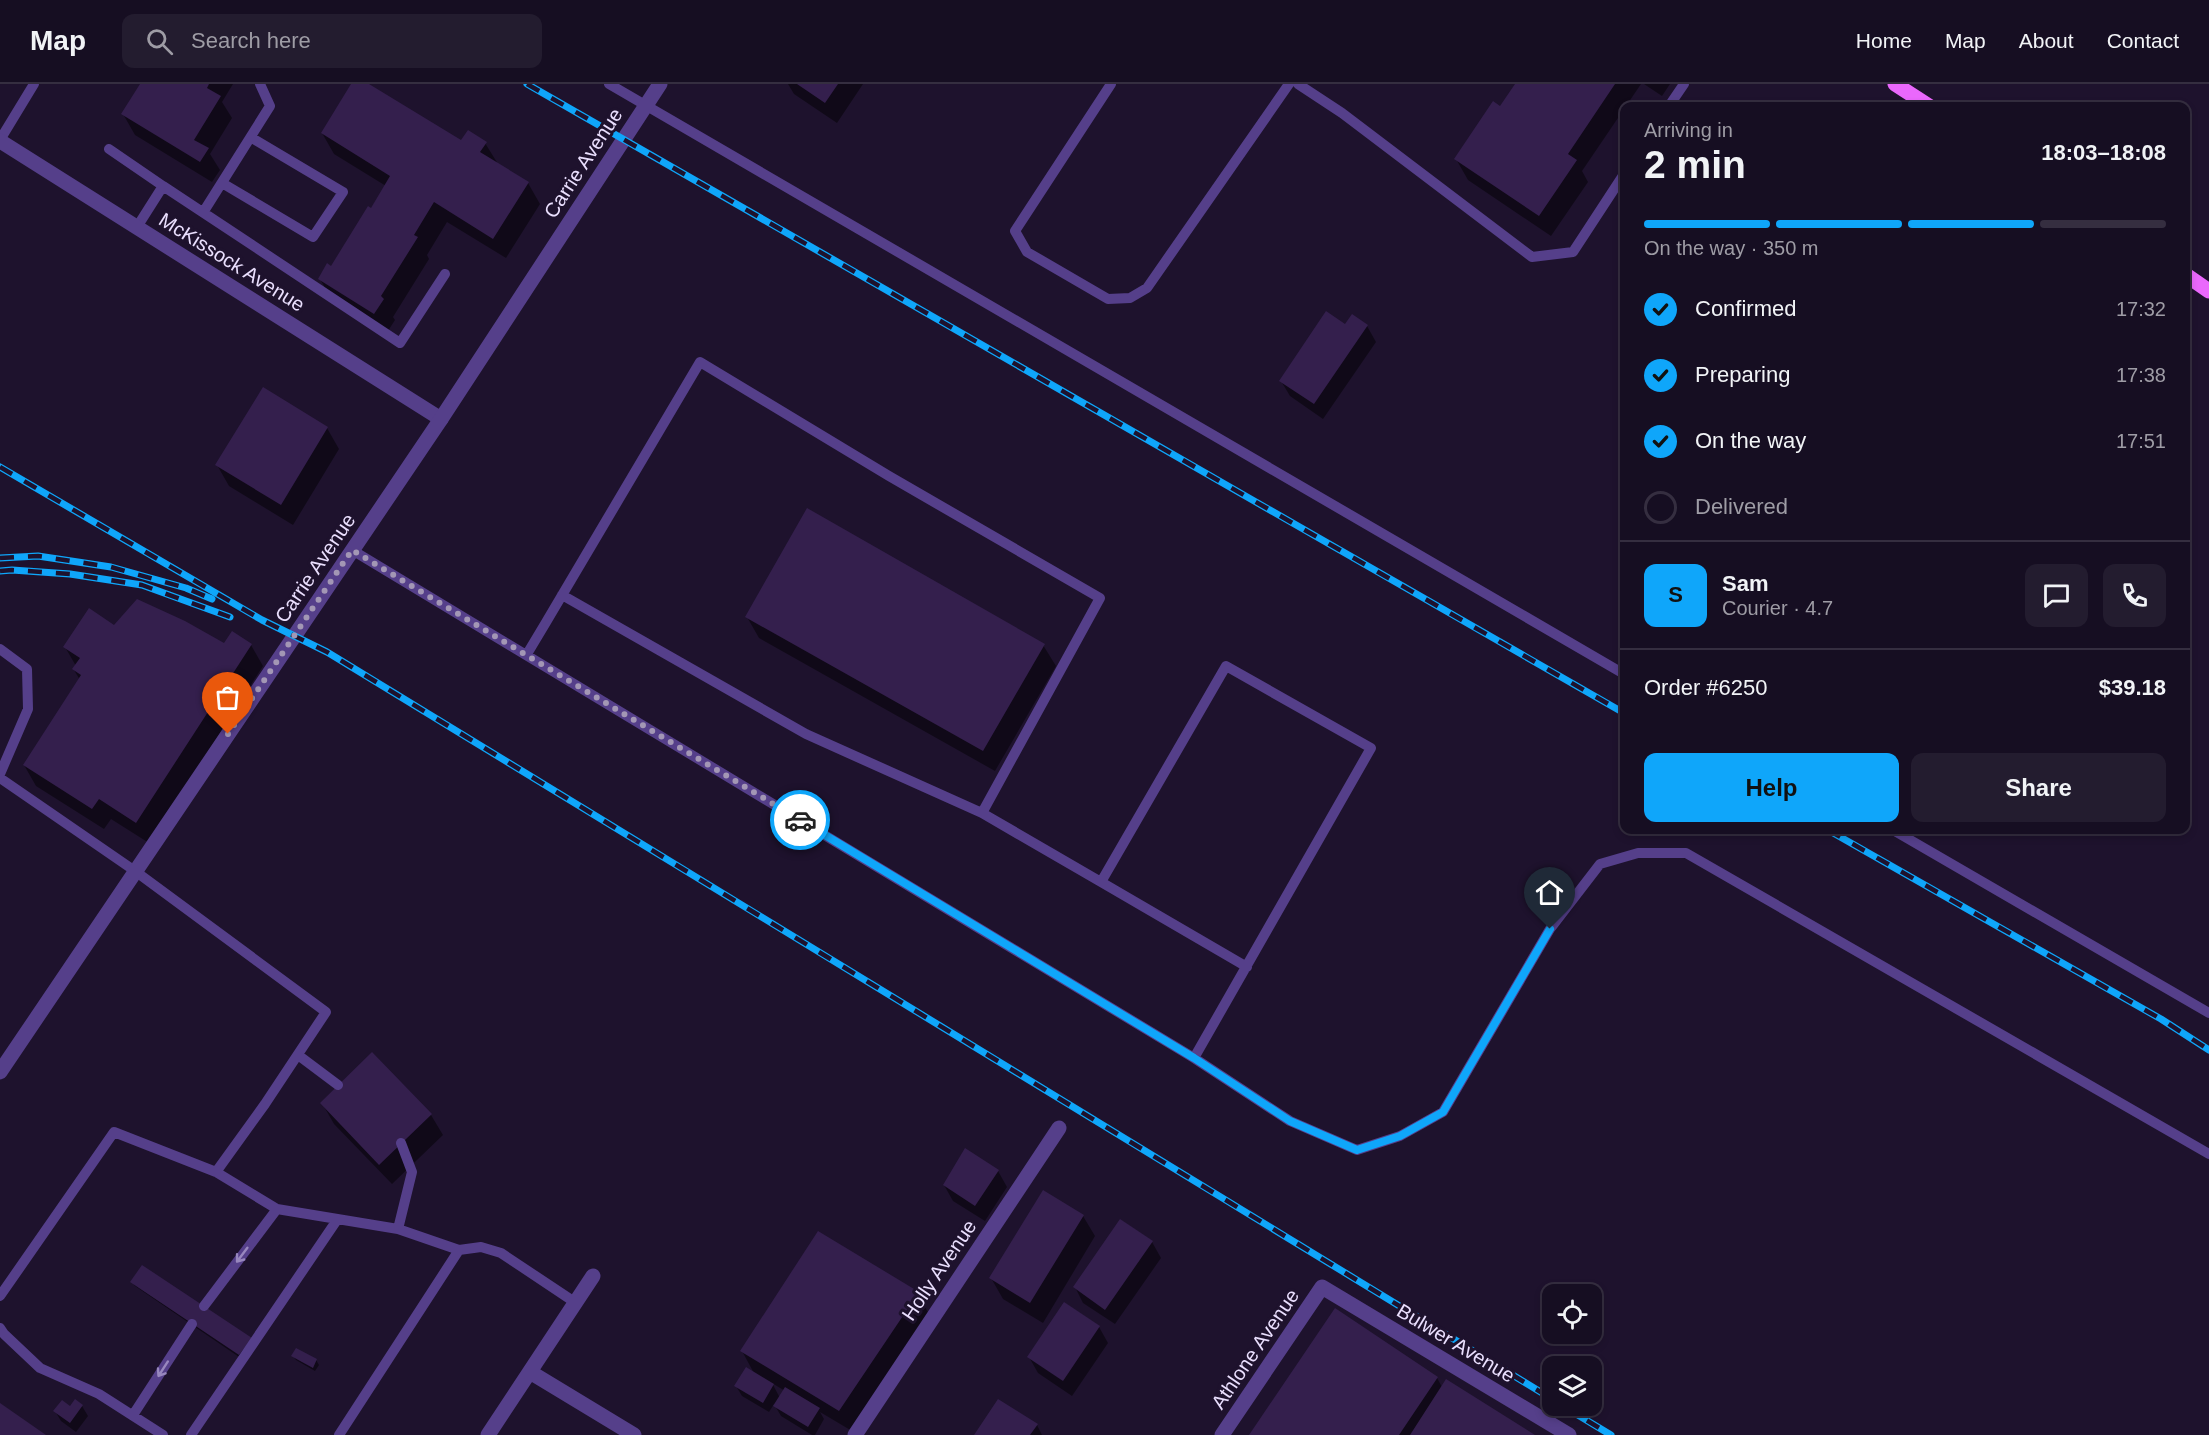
<!DOCTYPE html>
<meta charset="utf-8">
<style>
body{margin:0;font-family:Helvetica,sans-serif;background:#231c2f;color:#f1f3f6;height:100vh;display:flex;flex-direction:column;font-size:22px;white-space:nowrap}
*{box-sizing:border-box;margin:0}
p{font-size:20px;color:#9e9ca5}
.icon{flex:none;width:33px;height:33px;fill:none;stroke:currentColor;stroke-width:2;stroke-linecap:round;stroke-linejoin:round}
.map{position:relative;flex:1;overflow:hidden}
.panel{position:absolute;left:1620px;top:18px;width:570px;height:732px;display:flex;flex-direction:column;background:#160e22;border-radius:12px;box-shadow:0 3px 9px #0003,0 0 0 2px #352e40}
.panel>*{flex:none}
.tools{position:absolute;left:1542px;top:1200px;display:grid;gap:12px}
.tools a{display:grid;place-items:center;width:60px;height:60px;border-radius:12px;background:#160e22;box-shadow:0 3px 9px #0003,0 0 0 2px #352e40;font-size:30px}
.pin{position:absolute;display:grid;place-items:center;width:51px;height:51px;color:#fff;margin:-62px -26px;border-radius:50% 50% 50% 0;rotate:-45deg;box-shadow:0 0 6px #0007}
.pin .icon{rotate:45deg}
.courier{position:absolute;display:grid;place-items:center;width:60px;height:60px;margin:-30px;border:4px solid #0fa6fa;border-radius:50%;background:#fff;color:#222;box-shadow:0 2px 8px #0007}
.headline em{font-style:normal;font-weight:700}
.headline div{display:flex;flex-direction:column-reverse}
.headline{display:flex;align-items:center;justify-content:space-between;height:102px;padding:0 24px}
h1{font-size:39px;font-weight:700;line-height:45px}
.bar{display:grid;grid-template-columns:repeat(4,1fr);gap:9px 6px;align-content:center;height:72px;padding:0 24px}
.bar i{height:8px;border-radius:4px;background:#352e40}
.bar .selected{background:#0fa6fa}
.bar p{grid-column:span 4}
.line{display:flex;align-items:center;gap:15px;padding:0 24px;border-top:2px solid #352e40}
.line div{flex:1}
.round{display:grid;place-items:center;flex:none;width:63px;height:63px;border-radius:12px;background:#231c2f}
ol{padding:0 24px;list-style:none}
li{display:flex;align-items:center;gap:18px;height:66px}
li p{margin-inline-start:auto}
li .icon{padding:6px;border-radius:50%;background:#0fa6fa;color:#111;stroke-width:4}
li:last-child{color:#9e9ca5}
li i{width:33px;height:33px;border:3px solid #352e40;border-radius:50%}
.button{display:flex;gap:12px;margin-top:auto;padding:12px 24px}
.button a{flex:1;height:69px;border-radius:12px;background:#0fa6fa;color:#111;font-size:24px;font-weight:700;line-height:69px;text-align:center}
.button a+a{background:#231c2f;color:#f1f3f6}
header{display:flex;align-items:center;gap:36px;box-sizing:border-box;height:84px;padding:0 30px;background:#160e22;border-bottom:2px solid #352e40}
header strong{font-size:28px}
nav{display:flex;gap:33px;margin-inline-start:auto;font-size:21px}
.search{width:420px;height:54px;background:#231c2f;display:flex;align-items:center;gap:15px;box-sizing:border-box;padding:0 21px;border-radius:12px;color:#9e9ca5;font-size:22px}
.map>svg:first-child{display:block}
.shadow{fill:#0007;fill-rule:evenodd}
.building{fill:#341f4d}
.lines{fill:none;stroke-linecap:round;stroke-linejoin:round}
.service{stroke:#553f8a;stroke-width:10}
.minor{stroke:#553f8a;stroke-width:15}
.tertiary{stroke:#553f8a;stroke-width:15}
.primary{stroke:#ea68fc;stroke-width:15}
.rail-casing{stroke:#0fa6fa;stroke-width:7}
.rail{stroke:#1e122d;stroke-width:4.5;stroke-dasharray:14;stroke-linecap:butt}
.oneway{stroke:#9887be}
.done{stroke:#a397b5;stroke-width:6;stroke-dasharray:0 10.8}
.route{stroke:#0fa6fa;stroke-width:8}
.labels{text-anchor:middle;stroke-width:6;stroke-linejoin:round;paint-order:stroke}
.street-label{font-size:20px;fill:#eadffe;stroke:#1e122d}
</style>
<header>
<strong>Map</strong>
<div class="search"><svg class="icon" aria-label="search" viewBox="0 0 24 24"><circle cx="10" cy="10" r="6"/><path d="M15 15l6 6"/></svg>Search here</div>
<nav><a>Home</a><a>Map</a><a>About</a><a>Contact</a></nav>
</header>
<div class="map">
<svg width="2209" height="1351" viewBox="0 0 2209 1351">
<rect width="100%" height="100%" fill="#1e122d"/>
<path class="shadow" d="M141,0h92l-11,18 10,16 -22,36 10,16 -8,12 -77,-47 -12,-21z
M353,0h13l95,58 24,1 13,21 30,19 12,21 -34,54 -59,-36 -20,33 2,4 -36,58 2,3 -9,14 -54,-34 -12,-21 12,-11 54,-82 -52,-32 -12,-21z
M788,0h75l-26,39 -43,-29z
M1517,0h124l-59,87 6,11 -37,54 -83,-56 -12,-21 44,-51z
M1644,0h26l-8,12z
M1345,242h22l9,16 -53,77 -33,-23 -9,-15z
M327,344l12,21 -46,76 -64,-39 -12,-21z
M747,533l296,28 13,21 -61,105 -236,-133z
M114,543l110,18 8,-12 19,12 12,21 -114,177 -38,-24 -7,10 -68,-43 -12,-21 56,-85 -6,-10 2,-4 -11,-19z
M322,1019l109,12 12,20 -51,49 -58,-60z
M998,1087l9,16 -22,34 -32,-20 -9,-16z
M1083,1132l12,20 -52,87 -40,-24 -12,-21z
M1152,1158l9,16 -46,66 -32,-21 -8,-16z
M132,1198l119,57 -9,20 -107,-73z
M917,1209l12,21 -77,117 -32,-19 4,7 -9,16h-3l-31,-19 -7,-12 -5,8 -27,-16 -6,-10 19,-11 -13,-24zM772,1299l13,8 -5,7z
M1065,1220l34,23 9,16 -36,53 -34,-23 -9,-16z
M293,1272l23,4 3,5 -4,6 -19,-11z
M1437,1294l5,9 90,48h-281z
M75,1317l7,5 6,10 -12,16 -15,-11 -6,-10 15,-3z
M1037,1341l5,10h-66z"/>
<path class="building" d="M140,0h69l-2,4 14,8 -27,44 15,8 -9,14 -79,-48z
M351,0h18l92,56 7,-10 19,12 -7,10 49,30 -36,57 -59,-37 -20,33 4,2 -37,59 3,3 -10,15 -56,-35 9,-16 4,3 37,-60 3,2 19,-32 -69,-43z
M797,0h41l-13,19z
M1515,0h100l-47,70 9,6 -38,56 -85,-57 39,-58 7,5z
M1326,227l19,13 7,-10 16,11 -54,79 -35,-23z
M263,303l65,40 -47,78 -66,-40z
M807,424l238,136 -62,107 -238,-134z
M137,515l48,22 39,22 8,-12 20,13 -116,179 -37,-24 -7,10 -69,-44 58,-90 -9,-6 8,-11 -17,-11 26,-39 25,17z
M372,968l60,62 -53,51 -59,-62z
M965,1064l34,22 -24,36 -32,-21z
M1043,1106l41,25 -54,88 -41,-25z
M1120,1135l33,22 -48,69 -32,-23z
M818,1147l101,61 -80,119 -99,-60z
M142,1181l110,73 -13,17 -109,-73z
M1064,1218l36,24 -37,55 -36,-24z
M1335,1224l103,69 -39,58h-150z
M296,1264l21,11 -4,9 -22,-12z
M746,1283l28,17 -11,19 -29,-17z
M1446,1295l89,56h-125z
M785,1303l35,21 -12,19 -35,-21z
M75,1315l8,6 -13,18 -17,-12 9,-11 8,6z
M998,1315l40,25 -8,11h-56z
M0,1319l46,32h-46z"/>
<g class="lines">
<path class="service" d="M609,0l1015,590
M1111,0l-96,147 12,21 81,47 22,-1 17,-10 142,-204
M1298,0l44,29 190,144 41,-5 51,-78
M1669,22l15,-22
M0,56l34,-56
M109,65l54,37
M222,99l91,54 30,-45 -91,-54
M204,127l66,-105 -10,-22
M137,143l26,-41 237,157 45,-69
M352,466l842,508 96,63 67,29 43,-14 43,-24 107,-183 50,-65 38,-11h48l523,301
M0,565l27,20 1,40 -28,65
M527,570l18,-30 155,-262 189,114 211,122 -118,215 -176,-79 -244,-139
M0,694l135,93 191,141 -61,92 -49,68 -102,-40 -114,164
M982,729l119,69 125,-216 145,82 -177,310
M1893,746l316,183
M1101,798l146,85
M298,971l40,30
M216,1088l61,37 121,20 61,21
M398,1145l14,-57 -11,-29
M204,1222l73,-97
M0,1244l4,6 36,34 59,26 64,41
M133,1331l59,-91
M191,1351l146,-215
M339,1351l120,-185 22,-3 20,6 75,50"/>
<path class="minor" d="M0,57l441,278
M530,1288l104,63
M488,1351l105,-159
M855,1351l204,-307
M1222,1351l100,-148 247,148"/>
<path class="tertiary" d="M0,988l441,-653 219,-335"/>
<path class="primary" d="M1895,0l34,22
M2186,191l23,16"/>
<g class="rail-casing">
<path id="rail" d="M527,0l1097,629
M0,383l262,153 65,32 1225,747
M0,474l38,-2 73,11 75,21 26,11
M0,487l12,-1 58,4 72,11 88,32
M1828,746l333,189 48,31
M1563,1322l48,29"/>
</g>
<use href="#rail" class="rail"/>
</g>
<defs><path id="oneway-shaft" d="M-6 0H5M1.5-3L5.5 0L1.5 3" fill="none" stroke-width="1.6" stroke-linecap="round" stroke-linejoin="round" transform="scale(1.5)"/></defs>
<g class="oneway">
<use href="#oneway-shaft" transform="translate(242 1171) rotate(127)"/>
<use href="#oneway-shaft" transform="translate(163 1285) rotate(123)"/>
</g>
<g class="lines">
<path class="done" d="M228,650l124,-184 448,270"/>
<path class="route" d="M800,736l394,238 96,63 67,29 43,-14 43,-24 107,-183"/>
</g>
<g class="labels">
<g class="street-label">
<text transform="translate(583 79) rotate(-57)" y="7">Carrie Avenue</text>
<text transform="translate(232 178) rotate(32)" y="7">McKissock Avenue</text>
<text transform="translate(315 484) rotate(-56)" y="7">Carrie Avenue</text>
<text transform="translate(939 1186) rotate(-56)" y="7">Holly Avenue</text>
<text transform="translate(1456 1259) rotate(31)" y="7">Bulwer Avenue</text>
<text transform="translate(1255 1265) rotate(-56)" y="7">Athlone Avenue</text>
</g>
</g>
</svg>
<div class="tools">
<a><svg class="icon" aria-label="locate" viewBox="0 0 24 24"><circle cx="12" cy="12" r="6"/><path d="M12 2v4M12 18v4M2 12h4M18 12h4"/></svg></a>
<a><svg class="icon" aria-label="layers" viewBox="0 0 24 24"><path d="M12 4l9 5-9 5-9-5zM3 14l9 5 9-5"/></svg></a>
</div>
<div class="pin" style="left:228px;top:650px;background:#ea580c"><svg class="icon" aria-label="bag" viewBox="0 0 24 24"><path d="M5 8h14l-1 12H6zM9 8a3 3 0 0 1 6 0"/></svg></div>
<div class="pin" style="left:1550px;top:845px;background:#1f2937"><svg class="icon" aria-label="home" viewBox="0 0 24 24"><path d="M3 11l9-7 9 7M6 9v11h12V9"/></svg></div>
<div class="courier" style="left:800px;top:736px"><svg class="icon" aria-label="car" viewBox="0 0 24 24"><path d="M5 17H2v-5l4-1 3-4h7l3 4 3 1v5h-3M9 17h6M6 11h13"/><circle cx="7" cy="17" r="2"/><circle cx="17" cy="17" r="2"/></svg></div>
<section class="panel">
<div class="headline"><div><h1>2 min</h1><p>Arriving in</p></div><em>18:03–18:08</em></div>
<div class="bar"><i class="selected"></i><i class="selected"></i><i class="selected"></i><i></i><p>On the way · 350 m</p></div>
<ol>
<li><svg class="icon" aria-label="check" viewBox="0 0 24 24"><path d="M5 12l5 5 9-10"/></svg>Confirmed<p>17:32</p></li>
<li><svg class="icon" aria-label="check" viewBox="0 0 24 24"><path d="M5 12l5 5 9-10"/></svg>Preparing<p>17:38</p></li>
<li><svg class="icon" aria-label="check" viewBox="0 0 24 24"><path d="M5 12l5 5 9-10"/></svg>On the way<p>17:51</p></li>
<li><i></i>Delivered</li>
</ol>
<div class="line" style="height:108px"><b class="round" style="background:#0fa6fa;color:#111">S</b><div><b>Sam</b><p>Courier · 4.7</p></div><a class="round"><svg class="icon" aria-label="chat" viewBox="0 0 24 24"><path d="M4 5h16v11H9l-5 4z"/></svg></a><a class="round"><svg class="icon" aria-label="phone" viewBox="0 0 24 24"><path d="M5 4h4l2 5-3 2q2 4 5 5l2-3 5 2v4C11 20 4 13 5 4z"/></svg></a></div>
<div class="line" style="height:78px"><div>Order #6250</div><b>$39.18</b></div>
<div class="button"><a>Help</a><a>Share</a></div>
</section>
</div>
